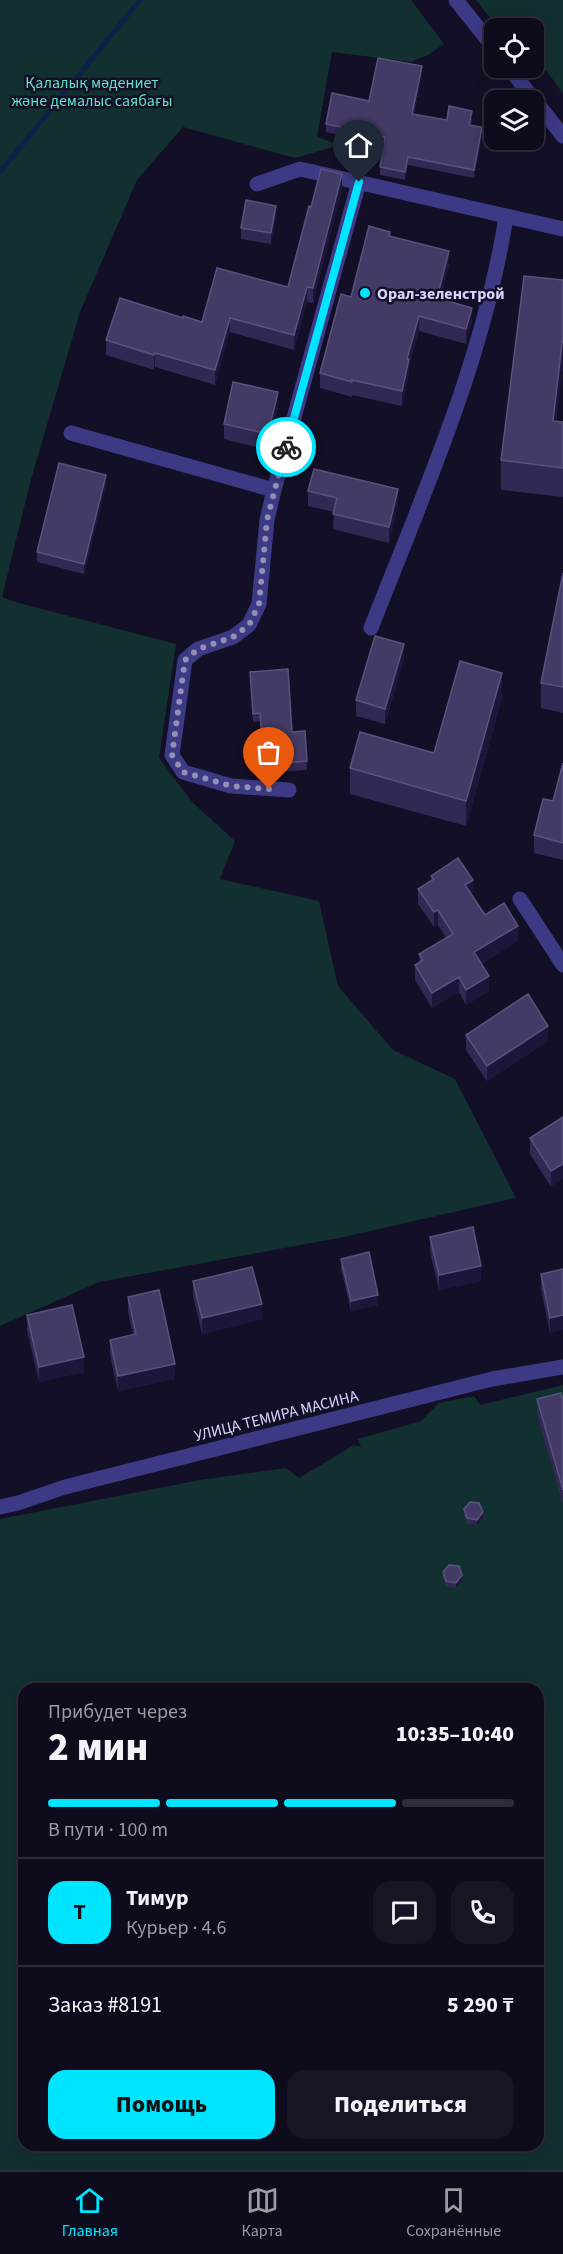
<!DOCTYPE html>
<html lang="ru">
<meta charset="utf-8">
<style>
body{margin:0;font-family:"Source Sans 3",sans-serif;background:#171425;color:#f1f3f6;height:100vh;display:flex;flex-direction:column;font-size:22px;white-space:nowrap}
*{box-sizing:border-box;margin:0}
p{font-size:20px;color:#9b9ba3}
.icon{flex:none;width:33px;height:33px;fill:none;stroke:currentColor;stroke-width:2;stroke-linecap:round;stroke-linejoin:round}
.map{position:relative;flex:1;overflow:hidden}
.sheet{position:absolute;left:18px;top:1683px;width:526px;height:468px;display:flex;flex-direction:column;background:#0e0b1c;border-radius:18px;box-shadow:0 3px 15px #0003,0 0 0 2px #2e2b3b}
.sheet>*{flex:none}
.tools{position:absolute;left:484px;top:18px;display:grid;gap:12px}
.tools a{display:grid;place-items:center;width:60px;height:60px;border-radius:12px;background:#0e0b1c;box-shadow:0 3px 15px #0003,0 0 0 2px #2e2b3b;font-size:30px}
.pin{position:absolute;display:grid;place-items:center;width:51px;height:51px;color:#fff;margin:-62px -26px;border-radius:50% 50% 50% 0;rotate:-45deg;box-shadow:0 0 6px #0007}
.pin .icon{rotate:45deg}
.courier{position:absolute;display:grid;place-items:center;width:60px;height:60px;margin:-30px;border:4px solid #00e5ff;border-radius:50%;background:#fff;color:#222;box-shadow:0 2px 8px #0007}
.head em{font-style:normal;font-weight:800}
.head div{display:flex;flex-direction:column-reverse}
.head{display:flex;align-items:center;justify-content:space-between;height:102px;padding:0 30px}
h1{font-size:39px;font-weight:800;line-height:45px}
.bar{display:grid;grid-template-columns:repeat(4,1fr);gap:9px 6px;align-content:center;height:72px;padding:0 30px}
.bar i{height:8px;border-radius:4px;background:#2e2b3b}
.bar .active{background:#00e5ff}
.bar p{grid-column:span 4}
.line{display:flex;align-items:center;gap:15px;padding:0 30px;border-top:2px solid #2e2b3b}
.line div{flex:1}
.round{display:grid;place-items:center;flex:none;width:63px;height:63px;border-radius:18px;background:#171425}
.button{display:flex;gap:12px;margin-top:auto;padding:12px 30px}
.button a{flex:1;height:69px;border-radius:18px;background:#00e5ff;color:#111;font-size:24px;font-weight:800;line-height:69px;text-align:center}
.button a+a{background:#171425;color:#f1f3f6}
.tabs{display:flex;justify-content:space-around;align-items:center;height:84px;border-top:2px solid #2e2b3b;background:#0e0b1c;font-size:16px;color:#9b9ba3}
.tabs a{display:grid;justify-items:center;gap:3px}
.tabs .active{color:#00e5ff}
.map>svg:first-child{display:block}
.green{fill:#12302f;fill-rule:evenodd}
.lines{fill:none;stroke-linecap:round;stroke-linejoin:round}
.stream{stroke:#0c2248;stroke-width:5}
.minor{stroke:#3d3a85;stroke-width:15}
.wall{fill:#312854}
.shaded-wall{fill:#1d163a}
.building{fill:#433a66;stroke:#5a527e;stroke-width:1.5}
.done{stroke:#948fb3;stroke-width:6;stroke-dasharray:0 10.8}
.route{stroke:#00e5ff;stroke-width:8}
.poi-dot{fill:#00e5ff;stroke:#130f26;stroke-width:2}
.labels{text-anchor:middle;stroke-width:5;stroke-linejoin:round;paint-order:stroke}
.park-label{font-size:16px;fill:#5fe0c0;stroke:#130f26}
.poi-label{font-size:16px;font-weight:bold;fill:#d9d4ff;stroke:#130f26;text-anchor:start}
.street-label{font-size:16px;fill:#d9d4ff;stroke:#130f26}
</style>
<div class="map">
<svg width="563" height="2170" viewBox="0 0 563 2170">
<rect width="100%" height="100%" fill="#130f26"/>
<path class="green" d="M0,0h411l33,44 -16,11 -17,7 -79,-10 -15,85 23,8 -45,13 -112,-31 -46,53 -57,132 -50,171 -28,114 13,5 161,42 -17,114 34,45 42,38 -15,38 99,22 19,85 55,64 62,29 61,119 -177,40 -240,44 -99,44z
M476,0h87v93l-29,-38v-27h-36z
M563,1385v785h-563v-651l200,-39 86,-12 13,10 55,-33 7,2 -3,-8 63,-18 18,-18 35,-7 6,9zM24,1689h514v456h-514z"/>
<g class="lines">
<path class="stream" d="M0,172l140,-172"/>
<path class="minor" d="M456,0l39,49
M509,68l54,68
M257,184l43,-15 263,60
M71,433l203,57
M371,628c53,-136 112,-266 135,-411
M289,790l-58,-4 -48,-14 -11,-17 13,-95 13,-11 35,-12 16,-12 10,-21 8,-84 7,-30 85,-308
M520,899l43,66
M0,1507l18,-4 47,-16 427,-108 71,-12"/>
</g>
<path class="wall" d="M422,75l-8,40 33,5 25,-1 -1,6 11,10 -8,43 -66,-13 -3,15 -25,-5v-8l4,-22 -58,-13v-8l43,-23z
M342,189l-29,114 -6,-1 -13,48 -64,-18 -15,53 -60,-18 -1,3 -48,-15v-15l77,-22 19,4 86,-35 23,-80z
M276,216l-5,28 -30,-5v-11z
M390,236l59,29 -9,34 32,23 -6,22 -47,-13 -10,33v10l-7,32 -50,-11v2l-32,-9v-15l31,-76z
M563,365l-7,56 7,1v75l-62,-7v-30z
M278,407l-10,43 -44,-11v-15z
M106,485l-22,89 -47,-12v-10z
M308,491l90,13 -9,39 -56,-14 1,-17 -26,-6z
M563,573v140l-22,-5v-25z
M404,659l-19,65 -29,-8v-16z
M250,672l42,60 15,29v9l-43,3 -4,-52 -7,1z
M502,698l-36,128 -116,-32v-26l84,-15z
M563,763v97l-29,-7v-18l19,-34z
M431,876l42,19 12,20 33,26 -37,23 8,27 -23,14 -7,-13 -27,16 -17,-28v-15l4,-3v-8l27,-16 -8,-13 -4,2 -16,-23v-15l13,-8z
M466,1035l82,6 -61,40 -21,-31z
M563,1117l-12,70 -21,-33v-16z
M430,1237l51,44 -42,9 -9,-38z
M341,1259l37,46 -27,6 -10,-42z
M563,1269l-13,64 -9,-44v-15z
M193,1281l69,38 -60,15 -9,-38z
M128,1297l47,82 -57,12 -8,-36v-15l23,-5 -5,-23z
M27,1315l57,57 -45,10 -12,-52z
M537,1399l26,1v105l-26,-90z
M464,1509l19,9 -6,7 -10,-1 -3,-9z
M443,1572l19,9 -6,7 -10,-2 -3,-9z"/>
<path class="shaded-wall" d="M422,66v9l-10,47v-8z
M482,127v8l-8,43v-8z
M408,157v8l-3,15v-8z
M342,174v15l-29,114v-15z
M276,206v10l-5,28v-11z
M449,251v14l-12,48v-15z
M307,287v15l-13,48v-15z
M472,308v14l-6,22v-15z
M419,316v15l-10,33v10l-7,32v-15l5,-32z
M230,318v14l-15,53v-15z
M563,335v30l-10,85v-29z
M155,353v14l-1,3v-15z
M278,392v15l-10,43v-16z
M106,475v10l-22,89v-10z
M398,489v15l-9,39v-16z
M404,644v15l-19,65v-15z
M502,673v25l-36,128v-25z
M473,880v15l-8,5v-15z
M438,910v15l-4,2v-15z
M518,926v15l-44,27v-16z
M489,976v15l-23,14v-15z
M459,977v15l-27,16v-15z
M548,1026v15l-61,40v-15z
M563,1164v15l-12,8v-16z
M481,1266v15l-42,9v-15z
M378,1295v10l-27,6v-10z
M262,1304v15l-60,15v-16z
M563,1315v15l-13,3v-15z
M84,1357v15l-45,10v-15z
M175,1364v15l-57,12v-15z
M483,1512v6l-6,7v-5z
M462,1575v6l-6,7v-5z"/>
<path class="building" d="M378,58l44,8 -10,48 35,6 2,-14 23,5 -3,14 13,2 -8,43 -66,-13 -3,15 -25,-5 5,-30 -59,-13 6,-31 37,8z
M321,169l21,5 -29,114 -6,-1 -13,48 -64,-17 -15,52 -60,-17 -1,2 -48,-15 14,-42 63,20v-2l19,6 15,-54 71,19 21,-81 2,1z
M246,200l30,6 -5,27 -30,-5z
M369,226l21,6 -1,4 60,15 -12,47 35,10 -6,21 -47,-13 -12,43h2l-7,32 -50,-11v2l-32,-9 21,-79 10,3z
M524,276l39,4v55l-10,86 10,1v46l-62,-8z
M233,382l45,10 -10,42 -44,-10z
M59,463l47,12 -22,89 -47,-12z
M314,469l84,20 -9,38 -56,-13 4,-16 -29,-7z
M563,573v114l-22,-4z
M375,636l29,8 -19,65 -29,-9z
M460,661l42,12 -36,128 -116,-33 10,-36 74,21z
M288,669l4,63 13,-1 2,30 -43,4 -4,-52 -7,1 -3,-42z
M563,763v80l-29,-8 9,-36 10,2z
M458,858l15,22 -8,5 20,30 19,-12 14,23 -44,26 15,24 -23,14 -7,-13 -27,16 -17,-28 8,-5 -4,-6 34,-20 -15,-24 -4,2 -16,-23 16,-10 -3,-3z
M528,994l20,32 -61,40 -21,-31z
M563,1117v47l-12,7 -21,-33z
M473,1227l8,39 -42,9 -9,-38z
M369,1252l9,43 -27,6 -10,-42z
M252,1267l10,37 -60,14 -9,-37z
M563,1269v46l-13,3 -9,-44z
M159,1290l16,74 -57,12 -8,-36 26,-6 -8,-37z
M72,1305l12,52 -45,10 -12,-52z
M561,1393l2,7v90l-26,-91z
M470,1502l9,1 4,9 -6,8 -10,-2 -3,-9z
M449,1565l10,1 3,9 -6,8 -10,-2 -3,-9z"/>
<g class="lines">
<path class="done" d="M269,789l-38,-3 -48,-14 -11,-17 13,-95 13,-11 35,-12 16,-12 10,-21 8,-84 19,-73"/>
<path class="route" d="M286,447l73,-265"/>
</g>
<circle class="poi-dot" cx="365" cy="293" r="6"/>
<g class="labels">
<g class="park-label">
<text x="92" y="88">Қалалық мәдениет<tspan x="92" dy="18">және демалыс саябағы</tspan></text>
</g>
<g class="poi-label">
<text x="377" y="299">Орал-зеленстрой</text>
</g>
<g class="street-label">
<text transform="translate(276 1415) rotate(-14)" y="6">УЛИЦА ТЕМИРА МАСИНА</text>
</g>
</g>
</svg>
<div class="tools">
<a><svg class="icon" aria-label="locate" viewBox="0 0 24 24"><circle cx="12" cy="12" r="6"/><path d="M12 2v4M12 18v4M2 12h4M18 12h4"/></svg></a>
<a><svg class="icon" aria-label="layers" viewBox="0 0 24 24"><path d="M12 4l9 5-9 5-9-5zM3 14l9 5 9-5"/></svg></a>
</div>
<div class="pin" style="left:269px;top:789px;background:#ea580c"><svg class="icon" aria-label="bag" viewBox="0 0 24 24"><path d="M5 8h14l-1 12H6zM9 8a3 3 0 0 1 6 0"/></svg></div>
<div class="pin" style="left:359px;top:182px;background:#1f2937"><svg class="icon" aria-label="home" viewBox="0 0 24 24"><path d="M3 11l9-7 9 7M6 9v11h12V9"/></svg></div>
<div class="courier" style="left:286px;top:447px"><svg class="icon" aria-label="bike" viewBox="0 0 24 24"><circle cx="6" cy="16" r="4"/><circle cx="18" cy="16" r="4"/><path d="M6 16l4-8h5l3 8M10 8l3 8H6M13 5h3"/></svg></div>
<section class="sheet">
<div class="head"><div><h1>2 мин</h1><p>Прибудет через</p></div><em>10:35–10:40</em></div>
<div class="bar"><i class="active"></i><i class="active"></i><i class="active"></i><i></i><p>В пути · 100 m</p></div>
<div class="line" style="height:108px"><b class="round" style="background:#00e5ff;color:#111">Т</b><div><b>Тимур</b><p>Курьер · 4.6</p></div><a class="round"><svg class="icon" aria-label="chat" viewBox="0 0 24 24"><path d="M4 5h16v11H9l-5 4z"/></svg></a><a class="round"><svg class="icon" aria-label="phone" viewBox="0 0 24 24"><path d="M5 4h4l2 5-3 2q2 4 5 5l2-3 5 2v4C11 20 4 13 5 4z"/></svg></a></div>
<div class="line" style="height:78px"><div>Заказ #8191</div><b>5 290 ₸</b></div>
<div class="button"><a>Помощь</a><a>Поделиться</a></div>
</section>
</div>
<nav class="tabs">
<a class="active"><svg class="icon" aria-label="home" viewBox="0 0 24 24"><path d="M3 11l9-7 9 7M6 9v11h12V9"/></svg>Главная</a>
<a><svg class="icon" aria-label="map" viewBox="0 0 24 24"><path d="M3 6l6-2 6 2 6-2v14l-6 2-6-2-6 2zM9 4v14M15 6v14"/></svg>Карта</a>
<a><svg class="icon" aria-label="saved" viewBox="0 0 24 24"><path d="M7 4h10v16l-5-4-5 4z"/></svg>Сохранённые</a>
</nav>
